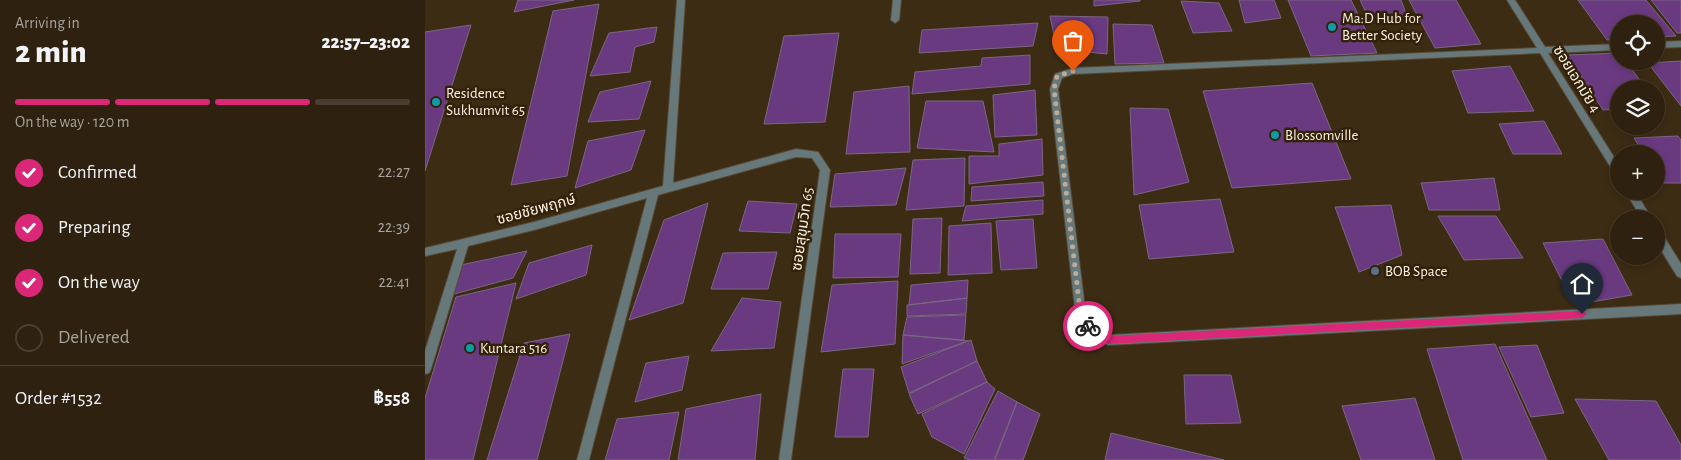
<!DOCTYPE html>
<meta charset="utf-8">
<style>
body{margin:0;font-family:"Alegreya Sans","Noto Sans Thai",sans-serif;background:#362918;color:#f1f3f6;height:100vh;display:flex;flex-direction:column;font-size:19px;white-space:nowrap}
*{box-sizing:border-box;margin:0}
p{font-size:16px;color:#a7a39e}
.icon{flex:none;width:28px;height:28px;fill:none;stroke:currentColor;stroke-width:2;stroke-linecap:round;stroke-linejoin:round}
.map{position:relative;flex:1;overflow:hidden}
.side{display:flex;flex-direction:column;background:#2e210f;width:425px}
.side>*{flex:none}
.controls{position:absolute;left:1185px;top:15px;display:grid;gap:10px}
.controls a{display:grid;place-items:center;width:55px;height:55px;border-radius:50%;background:#2e210f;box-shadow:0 2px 8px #0003,0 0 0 1px #493e2f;font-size:25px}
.pin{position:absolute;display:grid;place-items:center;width:42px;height:42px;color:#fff;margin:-51px -21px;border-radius:50% 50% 50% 0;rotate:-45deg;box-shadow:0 0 5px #0007}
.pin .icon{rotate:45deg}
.courier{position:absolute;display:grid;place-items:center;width:50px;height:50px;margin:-25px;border:4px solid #db2777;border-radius:50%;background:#fff;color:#222;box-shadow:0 1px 6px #0007}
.head em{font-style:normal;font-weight:800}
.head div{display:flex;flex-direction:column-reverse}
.head{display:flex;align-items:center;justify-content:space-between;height:85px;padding:0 15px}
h1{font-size:32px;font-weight:800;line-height:38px}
.bar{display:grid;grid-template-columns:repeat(4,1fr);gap:8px 5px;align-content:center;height:60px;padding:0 15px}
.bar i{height:6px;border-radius:4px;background:#493e2f}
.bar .current{background:#db2777}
.bar p{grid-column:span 4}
.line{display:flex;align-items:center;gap:12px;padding:0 15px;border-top:1px solid #493e2f}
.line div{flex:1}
ol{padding:0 15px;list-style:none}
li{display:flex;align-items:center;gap:15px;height:55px}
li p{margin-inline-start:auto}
li .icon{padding:5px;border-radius:50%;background:#db2777;color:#fff;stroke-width:4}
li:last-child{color:#a7a39e}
li i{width:28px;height:28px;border:2px solid #493e2f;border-radius:50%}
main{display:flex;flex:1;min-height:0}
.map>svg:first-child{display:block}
.building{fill:#6a3a80;stroke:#796782}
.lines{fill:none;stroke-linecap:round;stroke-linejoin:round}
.minor-casing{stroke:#584831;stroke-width:2}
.minor{fill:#67787b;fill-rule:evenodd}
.route{fill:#db2777}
.done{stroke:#baac9b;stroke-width:5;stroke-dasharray:0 9}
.culture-dot{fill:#0f9aa8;stroke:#33220a;stroke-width:2}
.service-dot{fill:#5c6f8a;stroke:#33220a;stroke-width:2}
.labels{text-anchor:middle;stroke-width:5;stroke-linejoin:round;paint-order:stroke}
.poi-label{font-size:15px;fill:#fdf1e3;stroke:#33220a;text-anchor:start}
.street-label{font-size:15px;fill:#fdf1e3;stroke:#33220a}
</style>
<main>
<section class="side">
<div class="head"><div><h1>2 min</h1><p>Arriving in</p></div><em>22:57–23:02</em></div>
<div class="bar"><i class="current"></i><i class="current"></i><i class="current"></i><i></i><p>On the way · 120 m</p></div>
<ol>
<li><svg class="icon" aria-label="check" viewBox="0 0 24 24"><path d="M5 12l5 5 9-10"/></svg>Confirmed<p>22:27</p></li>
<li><svg class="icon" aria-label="check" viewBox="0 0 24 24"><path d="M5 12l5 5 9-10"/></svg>Preparing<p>22:39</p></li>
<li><svg class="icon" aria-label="check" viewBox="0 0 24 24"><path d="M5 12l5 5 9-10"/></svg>On the way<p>22:41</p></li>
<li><i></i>Delivered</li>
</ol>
<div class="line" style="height:65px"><div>Order #1532</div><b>฿558</b></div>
</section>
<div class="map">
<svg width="1256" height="460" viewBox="0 0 1256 460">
<rect width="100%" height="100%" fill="#3d2c14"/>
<path class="building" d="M93,0h56l-60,12z
M669,0h46v1l-46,5z
M814,0h35l7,18 -36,5z
M863,0h63l26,53 -66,3z
M935,0h41l6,16 -39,1z
M984,0h47l25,44 -46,4z
M1153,0h68l30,36 -20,1v-13h-37v15l-12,1z
M1226,0h30v33h-4z
M756,1l38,2 13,28 -39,2z
M174,4l-32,172 -56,9 42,-174z
M625,16l58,1 -1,37 -50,-5z
M613,23l-5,23 -114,7 3,-23z
M688,24l39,1 12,38 -49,1z
M46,25l-46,146v-139z
M232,27l-3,15 -19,5 -5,25 -40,4 19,-43z
M414,33l-14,89 -61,2 20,-88z
M1194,53v8h7l20,28h-27v20l-16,1 -36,-55z
M605,55v29l-118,10 3,-22 66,-6 1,-8z
M1256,61v45l-33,-43z
M1085,66l24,45 -66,2 -16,-42z
M226,81l-12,38 -51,3 12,-30z
M887,83l39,96 -119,9 -29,-97z
M484,86l1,66 -64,2 8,-62z
M610,90l2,45 -42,2 -2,-42z
M501,101h57l11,51 -77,-4z
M705,108l38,1 21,73 -55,13z
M1119,121l18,33h-49l-14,-30z
M220,130l-14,40 -56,18 13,-47z
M1253,136l3,4v43h-17l-8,-11v-18h-12l-10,-16z
M617,139l1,36 -74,9v-28h30v-12z
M540,158l-1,48 -58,4 7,-50z
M481,168l-10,37 -66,2 5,-33z
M1069,178l6,32h-71l-8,-27z
M618,182l1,14 -73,5 1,-14z
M795,199l14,53 -85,7 -10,-54z
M618,200v14l-81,7 4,-15z
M323,201l49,3 -7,29 -51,-2z
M283,203l-25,100 -54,17 35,-100z
M966,205l11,50 -43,17 -24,-65z
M1013,216h58l27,42 -59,2z
M517,218l-2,55 -30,1 3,-55z
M608,219l4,49 -36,2 -5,-49z
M566,223l1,50 -44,2 1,-49z
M410,234h66l-3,43 -65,1z
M1178,239l29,56 -58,10 -31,-62z
M167,245l-6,30 -70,24 13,-36z
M102,251l-14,27 -66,18 9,-30z
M352,252l-9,37h-57l12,-36z
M543,280l-1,18 -58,7 2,-20z
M473,281l-3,63 -74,8 11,-67z
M91,283l-43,177h-48v-62l31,-101z
M317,298l39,4 -7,46 -63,3z
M542,298l-1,16 -59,2v-11z
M541,315l-2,25 -61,-5 4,-18z
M145,334l-33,126h-50l37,-117z
M478,335l65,6 -66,23z
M546,340l6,21 -68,32 -8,-26z
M1070,344l52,116h-84l-36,-111z
M1112,345l27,68 -33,4 -32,-70z
M264,356l-7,34 -47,12 11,-39z
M552,361l10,21 -69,32 -9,-20z
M418,369h31l-6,68h-33z
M759,375h47l10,48 -55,1z
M562,382l8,7 -31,65 -32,-17 -10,-23z
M573,391l19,11 -23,58h-24l-6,-2z
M336,394l-6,66h-77l8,-51z
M990,398l20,62h-74l-19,-54z
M1150,399l81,2 25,44v15h-72z
M592,402l23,12 -17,46h-28z
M254,412l-10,48h-64l12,-41z
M686,433l113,27h-119z"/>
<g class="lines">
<g class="minor-casing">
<path id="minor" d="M252,0h8l-12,183 123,-34 22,3 12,18 -39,290h-12l41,-290 -8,-12 -16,-1 -138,38 -69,265h-12l70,-262 -113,32 -66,16 -37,123 -2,4 -4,1v-23l32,-102 -32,7v-8l109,-26 129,-36z
M468,0h8l-2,20 -4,3 -4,-3z
M1082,0h8l30,47 74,-3v6l-71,3 71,112v12l-3,-1 -76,-123 -467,21 -11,4 -4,11 28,227 9,11 14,8 572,-31v10l-573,31 -21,-10 -11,-17 -26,-229 5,-15 18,-6 464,-20z
M1256,41v6l-25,1v-6z
M1200,191h10l17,28h-10z
M1231,229l4,1 21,34v14l-4,-2 -21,-34z"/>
</g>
<use href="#minor" class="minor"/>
</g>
<path class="route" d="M1157,311l5,3 -5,4 -474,26 -20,-10 -5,-8 5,-4 21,14z"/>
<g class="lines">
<path class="done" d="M648,71l-16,5 -3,13 27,229 7,8"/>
</g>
<g class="culture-dot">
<circle cx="907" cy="27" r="5"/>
<circle cx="11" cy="102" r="5"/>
<circle cx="850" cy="135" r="5"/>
<circle cx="45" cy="348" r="5"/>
</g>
<circle class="service-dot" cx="950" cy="271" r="5"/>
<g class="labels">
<g class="poi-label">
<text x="917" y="23">Ma:D Hub for<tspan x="917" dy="17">Better Society</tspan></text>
<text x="21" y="98">Residence<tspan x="21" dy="17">Sukhumvit 65</tspan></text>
<text x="860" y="140">Blossomville</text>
<text x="960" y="276">BOB Space</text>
<text x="55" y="353">Kuntara 516</text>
</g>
<g class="street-label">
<text transform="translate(1152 79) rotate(58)" y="5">ซอยเอกมัย 4</text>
<text transform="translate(111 209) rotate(-15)" y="5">ซอยชัยพฤกษ์</text>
<text transform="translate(377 229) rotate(-82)" y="5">ซอยสุขุมวิท 65</text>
</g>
</g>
</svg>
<div class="controls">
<a><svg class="icon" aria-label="locate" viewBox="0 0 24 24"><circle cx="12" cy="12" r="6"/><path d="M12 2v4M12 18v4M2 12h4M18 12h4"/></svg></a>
<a><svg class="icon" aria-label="layers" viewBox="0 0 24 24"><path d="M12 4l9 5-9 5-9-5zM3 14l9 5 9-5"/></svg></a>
<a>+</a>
<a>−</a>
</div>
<div class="pin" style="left:648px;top:71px;background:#ea580c"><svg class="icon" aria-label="bag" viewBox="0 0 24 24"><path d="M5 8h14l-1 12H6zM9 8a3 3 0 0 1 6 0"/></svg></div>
<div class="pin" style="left:1157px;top:314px;background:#1f2937"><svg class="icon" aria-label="home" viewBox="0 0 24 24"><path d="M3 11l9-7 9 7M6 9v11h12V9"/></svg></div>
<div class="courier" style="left:663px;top:326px"><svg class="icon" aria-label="bike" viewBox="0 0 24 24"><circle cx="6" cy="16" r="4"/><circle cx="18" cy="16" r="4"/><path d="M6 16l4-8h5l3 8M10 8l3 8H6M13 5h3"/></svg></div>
</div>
</main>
